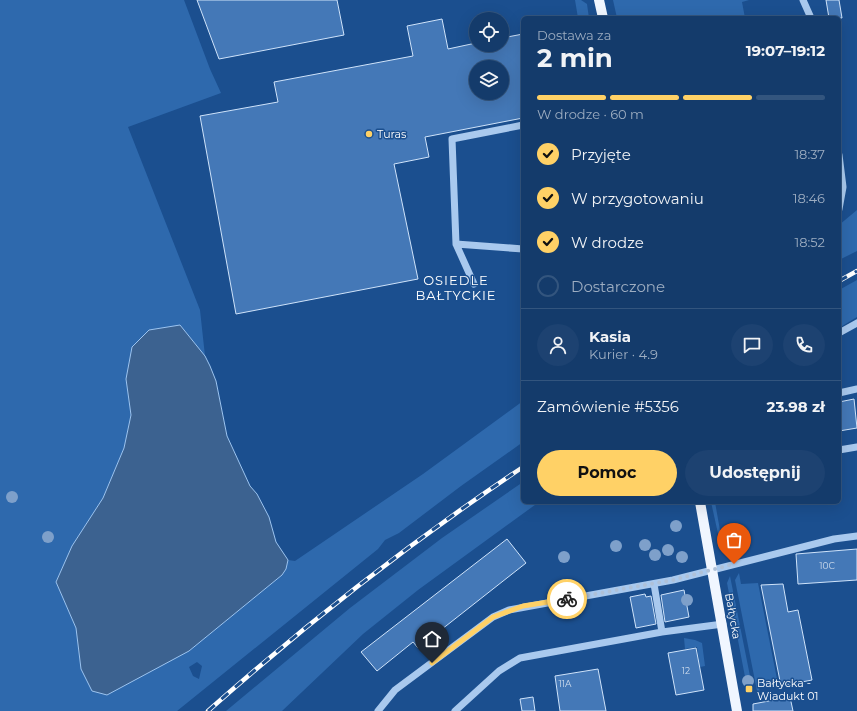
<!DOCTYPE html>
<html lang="pl">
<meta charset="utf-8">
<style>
body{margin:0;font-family:Montserrat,sans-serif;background:#1d4271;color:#f1f3f6;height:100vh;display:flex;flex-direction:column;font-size:15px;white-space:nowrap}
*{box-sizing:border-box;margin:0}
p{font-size:13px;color:#9dadc1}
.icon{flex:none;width:22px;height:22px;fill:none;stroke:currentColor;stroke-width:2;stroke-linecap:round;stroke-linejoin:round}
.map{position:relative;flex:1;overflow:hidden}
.drawer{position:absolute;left:521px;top:16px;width:320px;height:488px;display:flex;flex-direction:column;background:#143b6b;border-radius:6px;box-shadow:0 4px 16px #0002,0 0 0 1px #33557e}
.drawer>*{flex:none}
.tools{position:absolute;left:469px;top:12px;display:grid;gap:8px}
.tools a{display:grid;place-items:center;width:40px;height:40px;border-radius:50%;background:#143b6b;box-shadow:0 4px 16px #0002,0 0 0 1px #33557e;font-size:20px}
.pin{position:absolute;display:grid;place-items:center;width:34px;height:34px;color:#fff;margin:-41px -17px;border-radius:50% 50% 50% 0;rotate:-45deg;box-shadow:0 0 4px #0007}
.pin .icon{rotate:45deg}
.courier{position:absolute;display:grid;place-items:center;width:40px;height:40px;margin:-20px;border:3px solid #ffd166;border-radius:50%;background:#fff;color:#222;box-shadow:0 1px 5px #0007}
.headline em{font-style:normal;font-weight:700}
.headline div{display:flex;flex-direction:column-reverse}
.headline{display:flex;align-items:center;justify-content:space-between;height:68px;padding:0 16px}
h1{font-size:26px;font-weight:700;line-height:30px}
.bar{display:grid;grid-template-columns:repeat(4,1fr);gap:6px 4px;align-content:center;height:48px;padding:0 16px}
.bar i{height:5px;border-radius:3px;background:#33557e}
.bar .current{background:#ffd166}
.bar p{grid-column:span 4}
.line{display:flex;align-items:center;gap:10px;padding:0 16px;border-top:1px solid #33557e}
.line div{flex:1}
.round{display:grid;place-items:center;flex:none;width:42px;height:42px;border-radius:21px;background:#1d4271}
ol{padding:0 16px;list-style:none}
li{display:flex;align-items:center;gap:12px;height:44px}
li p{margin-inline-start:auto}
li .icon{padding:4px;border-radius:50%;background:#ffd166;color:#111;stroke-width:4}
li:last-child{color:#9dadc1}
li i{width:22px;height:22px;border:2px solid #33557e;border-radius:50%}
.cta{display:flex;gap:8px;margin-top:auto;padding:8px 16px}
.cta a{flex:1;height:46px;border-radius:24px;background:#ffd166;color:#111;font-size:16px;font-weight:700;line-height:46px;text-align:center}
.cta a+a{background:#1d4271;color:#f1f3f6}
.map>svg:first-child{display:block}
.green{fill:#2e69ad;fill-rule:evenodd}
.water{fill:#3c6290;stroke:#9cc4f0}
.building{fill:#4478b7;stroke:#cfe3fa;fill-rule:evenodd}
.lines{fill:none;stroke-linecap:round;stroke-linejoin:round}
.minor{stroke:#a9c9ee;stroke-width:7}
.major{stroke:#f0f6ff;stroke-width:10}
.rail-casing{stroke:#fff;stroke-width:4.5}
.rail{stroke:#1b4f8f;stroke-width:3;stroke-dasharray:9;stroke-linecap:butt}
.tree{fill:#7ea0ca}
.done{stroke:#afc1d8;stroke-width:4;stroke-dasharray:0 7.2}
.route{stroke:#ffd166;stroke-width:5}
.poi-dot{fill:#ffd166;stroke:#1b4f8f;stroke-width:1.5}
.labels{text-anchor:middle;stroke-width:3;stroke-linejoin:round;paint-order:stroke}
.number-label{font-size:9px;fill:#d0dded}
.poi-label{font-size:11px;fill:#fff;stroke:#1b4f8f;text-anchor:start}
.street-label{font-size:11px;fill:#fff;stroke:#1b4f8f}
.quarter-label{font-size:13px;letter-spacing:1px;fill:#fff;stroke:#1b4f8f}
</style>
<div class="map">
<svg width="857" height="711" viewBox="0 0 857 711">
<rect width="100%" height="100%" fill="#1b4f8f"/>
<path class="green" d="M0,0h184l26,69 11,24 -93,34 72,183 5,46 -25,-31 -54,54 5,36 -7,33 -21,50 -31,48 -16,36 20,46 5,41 108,-18 93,-76 4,-6 2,-9 7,1 128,-87 100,-73v41l-62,44 -62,47 -14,7 -7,9 -201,162h-177zM197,662l5,4 -3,13 -6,-3 -4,-9z
M575,0h6l6,4 2,14h-11z
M613,0h136l-7,2 3,16h-128z
M857,210v41l-18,9v-35z
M857,280v37l-18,11v-38z
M523,482v20h16l-121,88 -55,44 -81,77h-56l124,-103 92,-70z
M711,502h4l6,34 -2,2z
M739,573l2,11 17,-1 20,101 -19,3 2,14h-2l-24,-121z
M730,576l21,105 -5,1 -19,-99z
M684,638l11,2 7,3 3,23 -5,1 -3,-20 -12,2z"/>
<path class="water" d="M180,325l25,31 5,10 6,15 11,55 23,50 7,8 12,23 7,25 12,18 -2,9 -4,6 -93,76 -82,44 -15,-4 -11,-22 -5,-41 -20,-46 16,-36 31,-48 21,-50 7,-33 -5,-36 6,-32 17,-17z"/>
<path class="building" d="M197,0h140l7,35 -125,24z
M826,0h13l3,18h-13z
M442,19l6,30 28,-6v2h26v-7l21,-4v84l-98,19 4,20 -35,7 24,115 -182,35 -36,-198 78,-14 -4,-20 139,-26 -6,-30zM476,67h26v26h-26z
M854,399l3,29 -18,3v-29z
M507,539l19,24 -108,85 -5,-6 -36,29 -16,-19z
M857,549v31l-59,4 -2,-30z
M783,584l5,28 10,-2 14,70 -31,6 -20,-101z
M684,590l5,27 -24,5 -4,-27z
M645,594l1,3 5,-1 5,28 -20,4 -6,-31z
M696,648l8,42 -28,5 -8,-42z
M598,669l8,42h-46l-5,-35z
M533,697l2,14h-13l-2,-12z
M790,697l3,14h-40v-7z"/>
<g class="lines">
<path class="minor" d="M803,0l8,18
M839,155l4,32 -4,22
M456,244l67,5
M474,284l-18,-40 -4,-105 71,-14
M839,333l18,-10
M839,393l18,-4
M839,450l18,-3
M654,584l8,48
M378,711l17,-21 98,-73 16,-7 164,-30 161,-41 23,-3
M455,711l44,-40 21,-13 142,-26 61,-8"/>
<path class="major" d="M599,0l4,18
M700,502l37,209"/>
<g class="rail-casing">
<path id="rail" d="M839,281l18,-10
M208,711c99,-88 204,-170 315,-244"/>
</g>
<use href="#rail" class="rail"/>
</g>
<g class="tree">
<circle cx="12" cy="497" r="6"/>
<circle cx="676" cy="526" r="6"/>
<circle cx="48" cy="537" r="6"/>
<circle cx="645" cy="545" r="6"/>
<circle cx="616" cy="546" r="6"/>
<circle cx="668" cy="550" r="6"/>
<circle cx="655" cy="555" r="6"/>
<circle cx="564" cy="557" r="6"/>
<circle cx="682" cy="557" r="6"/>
<circle cx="687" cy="600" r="6"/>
<circle cx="748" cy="681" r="6"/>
</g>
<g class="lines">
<path class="done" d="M567,599l106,-19 61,-16"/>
<path class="route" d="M432,663l61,-46 30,-11 44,-7"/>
</g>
<g class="poi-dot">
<circle cx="369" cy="134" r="4"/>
<rect x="745" y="685" width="8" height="8" rx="2"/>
</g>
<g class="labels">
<g class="number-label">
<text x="827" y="569">10C</text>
<text x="686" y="674">12</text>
<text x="565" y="687">11A</text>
</g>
<g class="poi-label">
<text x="377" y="138">Turas</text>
<text x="757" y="687">Bałtycka -<tspan x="757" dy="13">Wiadukt 01</tspan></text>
</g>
<g class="street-label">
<text transform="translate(733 616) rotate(80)" y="4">Bałtycka</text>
</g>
<g class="quarter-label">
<text x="456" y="285">OSIEDLE<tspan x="456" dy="15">BAŁTYCKIE</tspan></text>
</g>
</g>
</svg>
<div class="tools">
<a><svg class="icon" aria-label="locate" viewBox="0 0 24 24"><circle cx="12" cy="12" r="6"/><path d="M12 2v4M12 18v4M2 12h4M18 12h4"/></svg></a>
<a><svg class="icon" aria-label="layers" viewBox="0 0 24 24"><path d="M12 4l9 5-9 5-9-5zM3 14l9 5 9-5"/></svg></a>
</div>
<div class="pin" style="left:734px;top:564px;background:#ea580c"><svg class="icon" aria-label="bag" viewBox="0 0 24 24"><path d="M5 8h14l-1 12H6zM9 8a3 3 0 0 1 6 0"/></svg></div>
<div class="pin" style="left:432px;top:663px;background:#1f2937"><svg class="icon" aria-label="home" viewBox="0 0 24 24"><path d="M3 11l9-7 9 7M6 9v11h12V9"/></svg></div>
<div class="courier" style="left:567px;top:599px"><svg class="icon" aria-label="bike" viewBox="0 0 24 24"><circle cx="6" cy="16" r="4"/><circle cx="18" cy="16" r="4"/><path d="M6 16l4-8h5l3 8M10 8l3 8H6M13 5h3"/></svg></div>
<section class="drawer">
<div class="headline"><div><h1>2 min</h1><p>Dostawa za</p></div><em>19:07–19:12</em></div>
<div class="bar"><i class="current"></i><i class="current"></i><i class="current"></i><i></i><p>W drodze · 60 m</p></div>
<ol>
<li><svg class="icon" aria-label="check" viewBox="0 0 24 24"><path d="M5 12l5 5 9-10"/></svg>Przyjęte<p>18:37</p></li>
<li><svg class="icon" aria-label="check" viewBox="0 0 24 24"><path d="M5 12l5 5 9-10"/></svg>W przygotowaniu<p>18:46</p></li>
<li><svg class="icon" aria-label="check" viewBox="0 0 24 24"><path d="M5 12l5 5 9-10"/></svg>W drodze<p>18:52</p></li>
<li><i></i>Dostarczone</li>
</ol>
<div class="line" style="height:72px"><a class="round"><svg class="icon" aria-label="person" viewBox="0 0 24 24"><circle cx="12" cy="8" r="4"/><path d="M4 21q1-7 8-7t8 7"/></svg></a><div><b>Kasia</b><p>Kurier · 4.9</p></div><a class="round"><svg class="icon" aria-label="chat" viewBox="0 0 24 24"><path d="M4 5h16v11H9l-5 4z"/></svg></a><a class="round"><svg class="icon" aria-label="phone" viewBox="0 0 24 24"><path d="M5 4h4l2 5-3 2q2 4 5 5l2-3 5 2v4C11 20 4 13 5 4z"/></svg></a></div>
<div class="line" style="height:52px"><div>Zamówienie #5356</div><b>23.98 zł</b></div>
<div class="cta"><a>Pomoc</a><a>Udostępnij</a></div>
</section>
</div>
